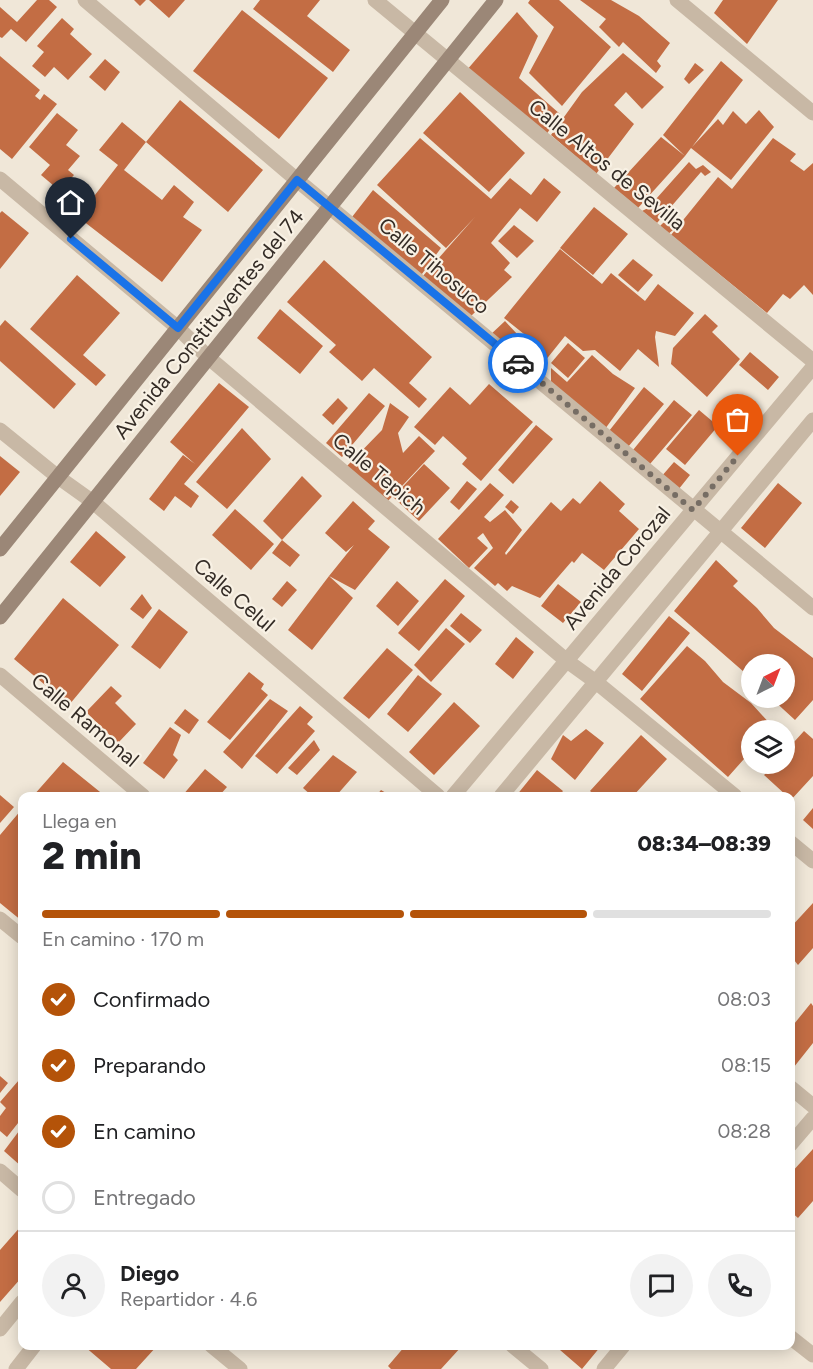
<!DOCTYPE html>
<html lang="es">
<meta charset="utf-8">
<style>
body{margin:0;font-family:Figtree,sans-serif;background:#f2f2f2;color:#202124;height:100vh;display:flex;flex-direction:column;font-size:22px;white-space:nowrap}
*{box-sizing:border-box;margin:0}
p{font-size:20px;color:#757577}
.icon{flex:none;width:33px;height:33px;fill:none;stroke:currentColor;stroke-width:2;stroke-linecap:round;stroke-linejoin:round}
.map{position:relative;flex:1;overflow:hidden}
.drawer{position:absolute;left:18px;top:792px;width:777px;height:558px;display:flex;flex-direction:column;background:#fff;border-radius:12px;box-shadow:0 3px 15px #0003}
.drawer>*{flex:none}
.needle{width:39px;rotate:42deg}
.tools{position:absolute;left:741px;top:654px;display:grid;gap:12px}
.tools a{display:grid;place-items:center;width:54px;height:54px;border-radius:50%;background:#fff;box-shadow:0 3px 15px #0003;font-size:30px}
.pin{position:absolute;display:grid;place-items:center;width:51px;height:51px;color:#fff;margin:-62px -26px;border-radius:50% 50% 50% 0;rotate:-45deg;box-shadow:0 0 6px #0007}
.pin .icon{rotate:45deg}
.courier{position:absolute;display:grid;place-items:center;width:60px;height:60px;margin:-30px;border:4px solid #1a73e8;border-radius:50%;background:#fff;color:#222;box-shadow:0 2px 8px #0007}
.head em{font-style:normal;font-weight:800}
.head div{display:flex;flex-direction:column-reverse}
.head{display:flex;align-items:center;justify-content:space-between;height:102px;padding:0 24px}
h1{font-size:39px;font-weight:800;line-height:45px}
.bar{display:grid;grid-template-columns:repeat(4,1fr);gap:9px 6px;align-content:center;height:72px;padding:0 24px}
.bar i{height:8px;border-radius:4px;background:#e0e0e0}
.bar .active{background:#b45309}
.bar p{grid-column:span 4}
.line{display:flex;align-items:center;gap:15px;padding:0 24px;border-top:2px solid #e0e0e0}
.line div{flex:1}
.round{display:grid;place-items:center;flex:none;width:63px;height:63px;border-radius:32px;background:#f2f2f2}
ol{padding:0 24px;list-style:none}
li{display:flex;align-items:center;gap:18px;height:66px}
li p{margin-inline-start:auto}
li .icon{padding:6px;border-radius:50%;background:#b45309;color:#fff;stroke-width:4}
li:last-child{color:#757577}
li i{width:33px;height:33px;border:3px solid #e0e0e0;border-radius:50%}
.map>svg:first-child{display:block}
.building{fill:#c36d44}
.lines{fill:none;stroke-linecap:round;stroke-linejoin:round}
.minor{stroke:#c8b8a5;stroke-width:15}
.secondary{stroke:#9b8777;stroke-width:15}
.done{stroke:#766d64;stroke-width:6;stroke-dasharray:0 10.8}
.route{stroke:#1a73e8;stroke-width:8}
.labels{text-anchor:middle;stroke-width:4.5;stroke-linejoin:round;paint-order:stroke}
.street-label{font-size:21px;fill:#342c26;stroke:#f8f1e4}
</style>
<div class="map">
<svg width="813" height="1369" viewBox="0 0 813 1369">
<rect width="100%" height="100%" fill="#f0e7d8"/>
<path class="building" d="M37,0h12l8,7 -31,35 -15,-13 -9,9 -2,-1v-30l17,15z
M134,0h12l-6,6z
M149,0h36l-16,18z
M260,0h60l-13,16 43,34 -17,22 -80,-63z
M530,0h29l52,47 -49,59 -33,-33 25,-46 -26,-24z
M580,0h31l28,16 31,27 -13,18 4,5 -5,7 -33,-31 -4,5 -20,-20 7,-8z
M723,0h55l-31,44 -33,-31z
M242,10l86,68 -49,61 -86,-68z
M517,12l21,24 -19,42 41,36 -14,21 -80,-64z
M62,18l12,11 -4,5 22,20 -24,26 -14,-13 -9,10 -13,-11 12,-14 -7,-6z
M623,53l41,34 -22,22 -16,-17 -12,13 20,19 -38,50 -45,-39 31,-43z
M0,56l40,34 -5,6 5,4 4,-6 13,10 -45,55 -12,-10z
M105,59l15,13 -15,19 -16,-14z
M721,61l22,19 -51,67 26,-28 5,6 10,-14 13,13 13,-14 15,17 -43,53 -40,-32 -6,8 -47,52 -24,-20 47,-51 24,19 -22,-21z
M695,63l9,7 -15,14 -5,-5z
M460,92l65,61 -36,39 -66,-59z
M180,100l83,70 -35,42 -82,-70z
M57,113l21,17 -12,15 14,11 -12,14 6,5 -14,16 -19,-16 9,-10 -21,-18z
M122,122l24,20 -22,28 38,30 12,-15 20,17 -11,15 19,13 -40,52 -84,-65 40,-52 -19,-15z
M420,138l71,61 19,-21 21,17 13,-17 17,14 -24,30 -17,-14 -29,35 19,20 -6,7 8,7 -41,39 -49,-39 53,-60 -29,31 -69,-63z
M773,138l23,16 -6,7 14,10 9,-8v132l-9,-10 -14,14 -7,-5 -16,19 -96,-78 47,-58 14,12z
M689,162l7,7 7,-4 8,7 -6,4 -4,-4 -44,51 -15,-12 6,-3z
M373,190l68,58 -22,30 -67,-61z
M594,207l34,27 -35,41 -33,-27z
M2,211l27,22 -29,36v-56z
M672,214l8,10 -13,11 -9,-7z
M514,225l20,16 -17,17 -19,-17z
M560,249l42,35 9,-11 34,28 13,-17 36,29 -19,23 -19,-5 -1,6 4,30 -21,-18 -18,22 -25,-21 -12,1 -18,-15 -28,35 -20,-17 12,-16 -25,-20z
M633,259l20,16 -15,17 -20,-17z
M324,260l108,97 -23,26 18,16 -8,9 -45,-40 -12,13 -33,-29 7,-7 -49,-43z
M77,275l43,38 -37,42 23,20 -10,11 -66,-57z
M280,309l43,37 -23,28 -43,-36z
M705,314l13,12 -6,6 28,27 -33,38 -36,-33 2,-16z
M5,320l71,64 -22,25 -54,-48v-35z
M505,321l13,14 -15,15 -14,-14z
M568,343l17,15 -17,20 -17,-15z
M750,352l29,25 -11,13 -29,-25z
M592,355l21,19 22,14 -30,41 -54,-43v-18l16,14z
M219,383l30,24 -65,77 15,12 -8,12 -16,-12 -11,15 -15,-12 34,-44 12,9 -25,-22z
M489,384l44,38 -52,59 -19,-17 5,-6 -24,-22 -8,9 -21,-18 36,-40 20,18z
M644,387l20,17 -36,43 -19,-16z
M369,393l16,13 -43,51 -16,-14z
M338,398l10,10 -15,17 -11,-10z
M674,400l18,15 -42,49 -17,-14z
M390,403l19,14 -11,16 5,20 16,-17 16,15 -49,52 -39,-37 35,-36z
M699,410l19,16 -33,39 -19,-16z
M536,425l17,14 -40,45 -15,-14z
M242,428l29,31 -44,50 -31,-27z
M0,456l20,16 -20,24z
M674,462l16,13 -12,15 -17,-13z
M424,464l26,24 -31,33 -26,-24z
M302,476l20,20 -40,44 -19,-19z
M467,481l10,8 -18,21 -9,-8z
M600,481l25,23 -6,7 20,18 -35,41 -22,-17 -8,10 -2,-2 -32,37 -28,-12 -5,5 -9,-8 -3,3 -21,-18 19,-20 -10,-15 -6,5 11,10 -19,20 -31,-29 52,-56 14,12 -20,22 6,5 15,-12 17,20 -17,23 1,2 45,-53 10,9 12,-13 7,6z
M778,483l24,20 -37,45 -24,-20z
M511,500l8,7 -6,7 -8,-7z
M353,501l22,20 -7,8 22,18 -35,43 -26,-14 24,22 -41,52 -24,-20 41,-54 25,-31 -8,7 -21,-19z
M235,509l39,35 -23,26 -39,-35z
M96,531l30,26 -26,30 -30,-25z
M282,540l18,15 -10,12 -18,-14z
M716,560l22,21 -5,5 24,22 17,20 39,30v42l-18,20 -24,-22h13v-34h-32v15l-78,-68z
M445,579l20,17 -46,55 -21,-18z
M287,581l10,9 -15,17 -10,-8z
M397,581l22,20 -21,25 -22,-20z
M558,584l23,18 -18,21 -22,-17z
M142,594l10,14 -9,11 -13,-10z
M63,598l56,47 -50,60 -55,-46z
M159,609l29,23 -28,37 -29,-22z
M461,613l21,17 -12,13 -20,-17z
M669,616l21,17 -48,58 -20,-17z
M446,628l19,16 -34,38 -17,-17z
M516,637l18,15 -21,27 -18,-15z
M687,646l18,15 18,21 28,21 22,24 -4,3h-17v20l-24,27 -88,-78z
M387,648l26,22 -44,49 -26,-21z
M249,672l15,12 -3,5 7,6 -38,45 -23,-18z
M418,675l24,19 -34,38 -21,-18z
M111,686l11,10 -7,7 21,21 -18,19 -32,-31z
M270,699l18,12 -46,58 -19,-17z
M454,702l26,24 -46,49 -25,-23z
M300,706l13,11 -6,7 8,7 -38,43 -22,-18z
M185,709l14,11 -10,14 -15,-11z
M170,727l11,8 -8,20 5,5 -14,19 -21,-16z
M586,729l18,14 -29,37 -24,-21 12,-24 8,6z
M804,731l9,8v37l-23,25v-5h-3l-23,-21 11,-11h9v-11z
M641,735l26,24 -34,37h-37l-6,-5z
M314,740l6,10 -23,25 -9,-7z
M333,755l24,17 -21,24h-24l-9,-8z
M63,762l42,34h-72z
M205,769l22,18 -8,9h-37z
M537,770l26,21 -4,5h-43z
M381,790l10,6h-15z
M0,795l14,12 -14,16z
M813,808v21l-10,-9z
M22,809v112l-22,-18v-68z
M813,903v45l-15,17 -8,-10v-27z
M811,1003l2,3v37l-23,29v-43z
M0,1076l8,7 -8,10z
M19,1080l3,3v35l-15,19 -7,-6v-15l6,-8 -6,-6z
M22,1127v40l-18,-16z
M813,1149v52l-15,17 -8,-7v-37z
M22,1225v52l-22,25v-52z
M84,1346h73l-21,23h-25z
M405,1346h57l-21,23h-50l-3,-3z
M564,1346h37l-19,23 -22,-19z"/>
<g class="lines">
<path class="minor" d="M85,0l212,180 516,428
M375,0l438,361
M677,0l136,113
M0,179l178,149 31,30 358,303 29,21 139,114
M0,430l58,47 35,25 345,294
M0,675l143,121
M453,796l360,-429
M501,796l312,-376
M790,842l23,19
M0,919l22,18
M790,1087l23,19
M790,1145l23,-27
M0,1171l22,19
M0,1329l22,-27
M790,1337l23,18
M212,1346l28,23
M513,1346l28,23
M16,1369l18,-23
M604,1369l19,-23"/>
<path class="secondary" d="M0,549l442,-549
M0,617l496,-617"/>
</g>
<g class="lines">
<path class="done" d="M518,363l175,147 45,-54"/>
<path class="route" d="M71,239l107,89 119,-148 221,183"/>
</g>
<g class="labels">
<g class="street-label">
<text transform="translate(607 165) rotate(39)" y="7">Calle Altos de Sevilla</text>
<text transform="translate(434 266) rotate(40)" y="7">Calle Tihosuco</text>
<text transform="translate(209 324) rotate(-51)" y="7">Avenida Constituyentes del 74</text>
<text transform="translate(379 474) rotate(40)" y="7">Calle Tepich</text>
<text transform="translate(617 568) rotate(-50)" y="7">Avenida Corozal</text>
<text transform="translate(234 595) rotate(41)" y="7">Calle Celul</text>
<text transform="translate(85 720) rotate(40)" y="7">Calle Ramonal</text>
</g>
</g>
</svg>
<div class="tools">
<a><svg class="needle" viewBox="-14 -14 28 28"><path d="M0-13l5 13h-10z" fill="#e53935"/><path d="M0 13l5-13h-10z" fill="#757577"/></svg></a>
<a><svg class="icon" aria-label="layers" viewBox="0 0 24 24"><path d="M12 4l9 5-9 5-9-5zM3 14l9 5 9-5"/></svg></a>
</div>
<div class="pin" style="left:738px;top:456px;background:#ea580c"><svg class="icon" aria-label="bag" viewBox="0 0 24 24"><path d="M5 8h14l-1 12H6zM9 8a3 3 0 0 1 6 0"/></svg></div>
<div class="pin" style="left:71px;top:239px;background:#1f2937"><svg class="icon" aria-label="home" viewBox="0 0 24 24"><path d="M3 11l9-7 9 7M6 9v11h12V9"/></svg></div>
<div class="courier" style="left:518px;top:363px"><svg class="icon" aria-label="car" viewBox="0 0 24 24"><path d="M5 17H2v-5l4-1 3-4h7l3 4 3 1v5h-3M9 17h6M6 11h13"/><circle cx="7" cy="17" r="2"/><circle cx="17" cy="17" r="2"/></svg></div>
<section class="drawer">
<div class="head"><div><h1>2 min</h1><p>Llega en</p></div><em>08:34–08:39</em></div>
<div class="bar"><i class="active"></i><i class="active"></i><i class="active"></i><i></i><p>En camino · 170 m</p></div>
<ol>
<li><svg class="icon" aria-label="check" viewBox="0 0 24 24"><path d="M5 12l5 5 9-10"/></svg>Confirmado<p>08:03</p></li>
<li><svg class="icon" aria-label="check" viewBox="0 0 24 24"><path d="M5 12l5 5 9-10"/></svg>Preparando<p>08:15</p></li>
<li><svg class="icon" aria-label="check" viewBox="0 0 24 24"><path d="M5 12l5 5 9-10"/></svg>En camino<p>08:28</p></li>
<li><i></i>Entregado</li>
</ol>
<div class="line" style="height:108px"><a class="round"><svg class="icon" aria-label="person" viewBox="0 0 24 24"><circle cx="12" cy="8" r="4"/><path d="M4 21q1-7 8-7t8 7"/></svg></a><div><b>Diego</b><p>Repartidor · 4.6</p></div><a class="round"><svg class="icon" aria-label="chat" viewBox="0 0 24 24"><path d="M4 5h16v11H9l-5 4z"/></svg></a><a class="round"><svg class="icon" aria-label="phone" viewBox="0 0 24 24"><path d="M5 4h4l2 5-3 2q2 4 5 5l2-3 5 2v4C11 20 4 13 5 4z"/></svg></a></div>
</section>
</div>
